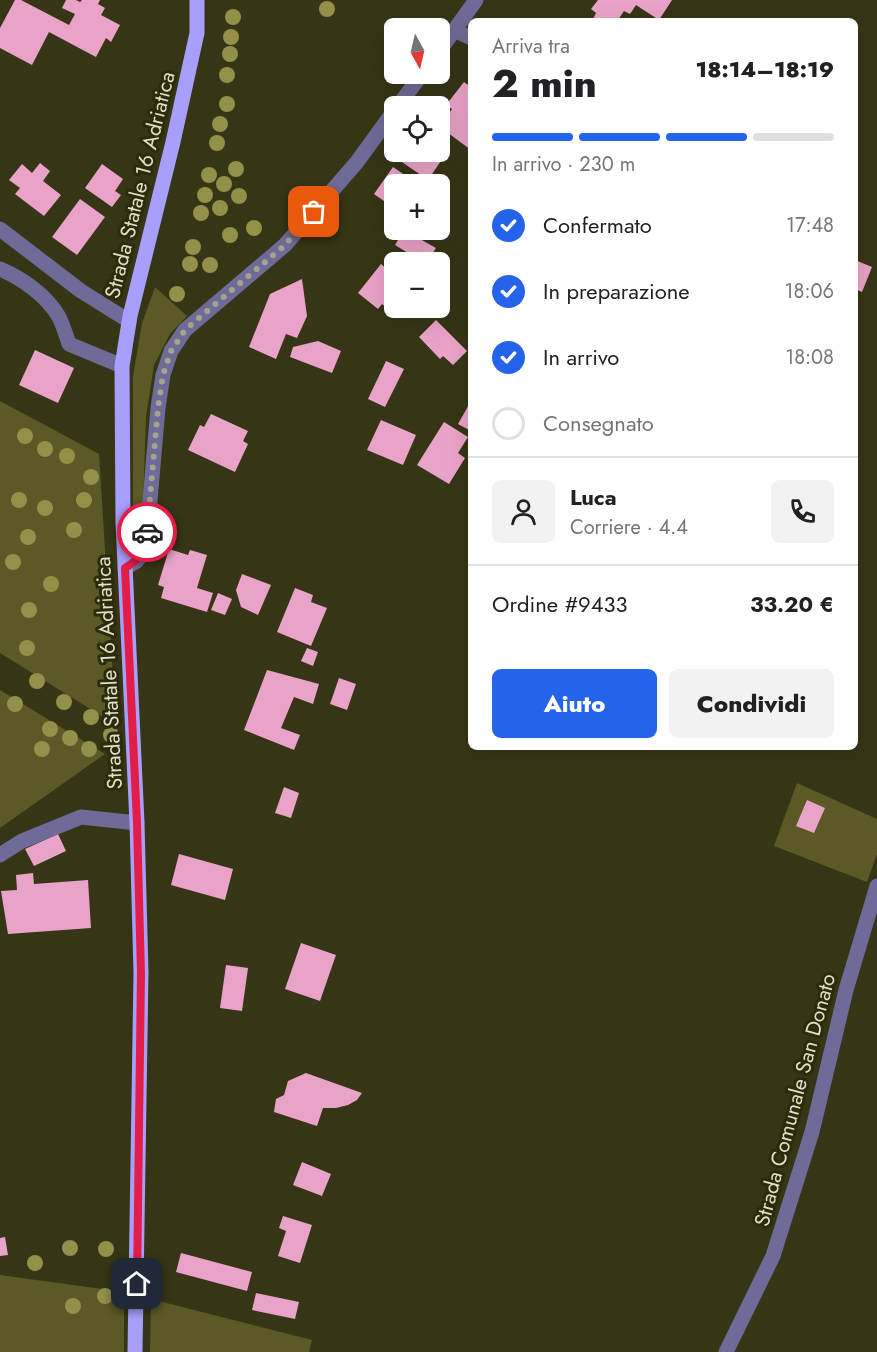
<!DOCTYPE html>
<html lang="it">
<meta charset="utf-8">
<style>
body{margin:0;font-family:Jost,sans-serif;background:#f2f2f2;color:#202124;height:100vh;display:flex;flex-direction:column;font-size:22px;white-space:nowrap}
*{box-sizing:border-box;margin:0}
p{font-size:20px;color:#757577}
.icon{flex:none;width:33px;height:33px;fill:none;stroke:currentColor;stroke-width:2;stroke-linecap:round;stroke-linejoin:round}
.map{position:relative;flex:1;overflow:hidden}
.details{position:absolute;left:468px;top:18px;width:390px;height:732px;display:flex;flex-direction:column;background:#fff;border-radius:9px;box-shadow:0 6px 24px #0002}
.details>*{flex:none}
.needle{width:39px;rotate:172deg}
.tools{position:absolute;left:384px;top:18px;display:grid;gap:12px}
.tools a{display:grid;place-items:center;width:66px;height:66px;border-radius:9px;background:#fff;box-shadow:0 6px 24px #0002;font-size:30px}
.pin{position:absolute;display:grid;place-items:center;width:51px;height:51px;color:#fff;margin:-26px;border-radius:12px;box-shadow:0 3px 9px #0006}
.courier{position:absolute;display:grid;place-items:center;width:60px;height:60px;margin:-30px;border:4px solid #e11d48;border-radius:50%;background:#fff;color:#222;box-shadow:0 2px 8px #0007}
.overview em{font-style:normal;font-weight:800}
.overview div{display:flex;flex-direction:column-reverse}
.overview{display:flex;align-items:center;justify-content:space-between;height:102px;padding:0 24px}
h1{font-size:39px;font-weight:800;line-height:45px}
.bar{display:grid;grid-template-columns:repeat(4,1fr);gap:9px 6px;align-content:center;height:72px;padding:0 24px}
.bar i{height:8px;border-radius:4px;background:#e0e0e0}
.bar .current{background:#2563eb}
.bar p{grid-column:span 4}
.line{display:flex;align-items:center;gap:15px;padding:0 24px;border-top:2px solid #e0e0e0}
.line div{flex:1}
.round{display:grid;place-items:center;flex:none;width:63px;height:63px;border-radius:9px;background:#f2f2f2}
ol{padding:0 24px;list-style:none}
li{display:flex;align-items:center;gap:18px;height:66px}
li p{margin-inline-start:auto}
li .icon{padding:6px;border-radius:50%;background:#2563eb;color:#fff;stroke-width:4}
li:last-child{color:#757577}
li i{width:33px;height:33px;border:3px solid #e0e0e0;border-radius:50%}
.action{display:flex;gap:12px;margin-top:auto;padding:12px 24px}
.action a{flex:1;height:69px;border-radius:9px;background:#2563eb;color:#fff;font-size:24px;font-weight:800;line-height:69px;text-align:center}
.action a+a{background:#f2f2f2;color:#202124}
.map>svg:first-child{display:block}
.green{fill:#5b5925}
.building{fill:#eaa3c8}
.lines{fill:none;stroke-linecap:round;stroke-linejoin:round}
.minor{stroke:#6e6b98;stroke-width:15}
.major{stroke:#a89ffd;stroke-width:15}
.tree{fill:#939049}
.done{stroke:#a4a48c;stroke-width:6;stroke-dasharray:0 10.8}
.route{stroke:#e11d48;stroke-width:8}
.labels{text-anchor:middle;stroke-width:6;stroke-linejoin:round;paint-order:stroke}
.street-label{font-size:21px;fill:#dfdfcc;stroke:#2c2b0a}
</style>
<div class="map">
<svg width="877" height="1352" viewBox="0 0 877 1352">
<rect width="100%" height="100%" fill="#363515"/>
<path class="green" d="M155,287l32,29 -17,18 -16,31 -8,52 -4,119 -9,4v-164l9,-53z
M0,401l99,53 17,271 -116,-72z
M0,690l105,64 -105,74z
M797,783l80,36v35l-10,28 -93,-36z
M0,1275l124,17v60h-124z
M151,1299l161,41 -3,12h-159z"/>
<path class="building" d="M15,0h6l48,25 6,-11 -13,-6 4,-8h10l4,2 2,-2h18l-2,4 7,4 -4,7 19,10 -9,17 -5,-4 -10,19 -47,-25 -17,33 -32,-17v-20z
M598,0h74l-13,20 -23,-15 -6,9 -6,-3 -6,9 2,1h-28l4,-8 -5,-4z
M464,82l7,5v63l-31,-23 12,-18 -6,-4z
M440,143l9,6 -21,31 -26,-18 7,-10h31z
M40,163l10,8 -7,10 18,14 -17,21 -29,-22 5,-6 -11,-8 13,-16 10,9z
M102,164l21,15 -8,12 6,4 -9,12 -27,-19z
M393,167l25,17h-24v24l-20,-14z
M80,199l25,18 -28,38 -25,-18z
M404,230l32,18 -9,14h-18l4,-6 -18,-11z
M855,260l17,7 -10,25 -7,-3z
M381,264l13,11v33h3l-4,5 -11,-9 -4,5 -20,-16z
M302,279l5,37 -10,22 -11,-4 -10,25 -27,-12 21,-53z
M436,320l31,31 -14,14 -10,-9 -3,3 -21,-22z
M318,341l23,10 -9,22 -42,-16 3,-10z
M35,350l39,18 -16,35 -39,-18z
M386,361l18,8 -19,38 -17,-8z
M471,401v30l-13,-7z
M211,414l37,17 -5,10 5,3 -13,28 -47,-22 12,-25 4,2z
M381,420l35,15 -13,30 -36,-15z
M444,422l24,15 -10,16 7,5 -16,26 -32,-19z
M169,549l19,6 2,-5 17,5 -10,33 16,5 -6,19 -46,-14 3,-11 -6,-2z
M242,574l29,11 -13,30 -17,-8 -5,-17z
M295,588l18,7 -2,7 16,6 -16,38 -34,-14z
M218,593l14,6 -7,16 -14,-5z
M307,648l11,4 -5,14 -12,-5z
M267,670l52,14 -6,20 -19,-7 -13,31 19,7 -6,15 -50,-20z
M339,678l17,6 -9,26 -17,-6z
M284,787l15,6 -8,25 -16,-5z
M807,800l18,8 -11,25 -18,-7z
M58,834l8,17 -32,15 -9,-17z
M179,854l54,15 -8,31 -54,-15z
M33,873l1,11 54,-4 3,48 -83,6 -7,-43 16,-1 -1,-15z
M301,943l35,12 -16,46 -35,-12z
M226,965l22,3 -6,43 -22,-3z
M306,1073l56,20 -5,7 -9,5 -12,3h-13l-6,18 -43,-14 2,-13 8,-4 4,-14z
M302,1162l29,12 -9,22 -29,-11z
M283,1216l29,9 -12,38 -22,-7 8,-25 -7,-3z
M5,1237l3,18 -8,1v-18z
M181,1253l71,19 -5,19 -71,-19z
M256,1293l43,9 -4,17 -43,-9z"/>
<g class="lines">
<path class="minor" d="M454,30l17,8
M440,50l36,-50
M398,106l24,-32
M0,229l81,62 48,30
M0,269c22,9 47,27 59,48 4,8 7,18 10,27l53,22
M125,568l12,-7 9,-14 12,-139 5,-33 8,-24 14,-21 100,-85 72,-83 37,-51
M0,855l22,-14 59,-24 56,6
M726,1352l47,-96 39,-124 34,-142 31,-104"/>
<path class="major" d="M135,1352l6,-379 -4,-150 -14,-301 -1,-156 8,-50 43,-174 24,-109v-33"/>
</g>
<g class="tree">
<circle cx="327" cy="9" r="8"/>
<circle cx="233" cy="17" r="8"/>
<circle cx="231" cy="37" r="8"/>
<circle cx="230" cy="54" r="8"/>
<circle cx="227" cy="75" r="8"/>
<circle cx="227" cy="104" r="8"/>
<circle cx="220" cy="124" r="8"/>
<circle cx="217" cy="143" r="8"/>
<circle cx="236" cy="169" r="8"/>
<circle cx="209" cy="175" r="8"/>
<circle cx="224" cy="184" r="8"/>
<circle cx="205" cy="195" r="8"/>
<circle cx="239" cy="196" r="8"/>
<circle cx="220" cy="208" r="8"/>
<circle cx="201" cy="213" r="8"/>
<circle cx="254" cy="228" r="8"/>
<circle cx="230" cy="235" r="8"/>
<circle cx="193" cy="247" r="8"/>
<circle cx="190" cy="264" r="8"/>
<circle cx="210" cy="265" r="8"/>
<circle cx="177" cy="294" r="8"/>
<circle cx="25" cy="436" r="8"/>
<circle cx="45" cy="449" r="8"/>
<circle cx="67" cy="456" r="8"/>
<circle cx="91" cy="477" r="8"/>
<circle cx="19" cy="500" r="8"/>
<circle cx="84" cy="500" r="8"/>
<circle cx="45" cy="508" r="8"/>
<circle cx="74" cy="530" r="8"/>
<circle cx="28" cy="537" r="8"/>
<circle cx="13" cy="562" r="8"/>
<circle cx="51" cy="584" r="8"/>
<circle cx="29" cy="610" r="8"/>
<circle cx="27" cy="648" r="8"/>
<circle cx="37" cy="681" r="8"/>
<circle cx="64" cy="702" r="8"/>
<circle cx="15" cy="704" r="8"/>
<circle cx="91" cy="717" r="8"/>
<circle cx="50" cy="729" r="8"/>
<circle cx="111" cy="735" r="8"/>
<circle cx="70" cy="738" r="8"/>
<circle cx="42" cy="749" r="8"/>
<circle cx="89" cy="749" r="8"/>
<circle cx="70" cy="1248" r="8"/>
<circle cx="106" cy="1249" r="8"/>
<circle cx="35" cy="1263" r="8"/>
<circle cx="105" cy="1296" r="8"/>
<circle cx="73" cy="1306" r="8"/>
</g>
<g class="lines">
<path class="done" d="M147,532l11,-124 5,-33 8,-24 14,-21 100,-85 29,-33"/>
<path class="route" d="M137,1284l4,-311 -4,-150 -12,-255c17,-10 20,-17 22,-36"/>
</g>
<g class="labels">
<g class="street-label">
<text transform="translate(140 185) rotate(-76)" y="7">Strada Statale 16 Adriatica</text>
<text transform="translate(109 673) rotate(-93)" y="7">Strada Statale 16 Adriatica</text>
<text transform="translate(795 1100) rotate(-75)" y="7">Strada Comunale San Donato</text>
</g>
</g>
</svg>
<div class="tools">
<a><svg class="needle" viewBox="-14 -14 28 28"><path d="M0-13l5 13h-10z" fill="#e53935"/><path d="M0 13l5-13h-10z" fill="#757577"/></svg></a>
<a><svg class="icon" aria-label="locate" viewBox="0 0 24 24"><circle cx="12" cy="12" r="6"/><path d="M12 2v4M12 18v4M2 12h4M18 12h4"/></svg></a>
<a>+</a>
<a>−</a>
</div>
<div class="pin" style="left:314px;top:212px;background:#ea580c"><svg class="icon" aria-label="bag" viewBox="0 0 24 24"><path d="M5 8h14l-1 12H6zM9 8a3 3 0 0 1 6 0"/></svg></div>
<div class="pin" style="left:137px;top:1284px;background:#1f2937"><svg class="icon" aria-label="home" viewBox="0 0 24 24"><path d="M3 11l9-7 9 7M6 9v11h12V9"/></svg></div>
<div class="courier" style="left:147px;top:532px"><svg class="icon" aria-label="car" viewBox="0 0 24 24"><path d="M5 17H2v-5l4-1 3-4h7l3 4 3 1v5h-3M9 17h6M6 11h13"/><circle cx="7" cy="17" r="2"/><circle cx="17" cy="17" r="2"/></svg></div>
<section class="details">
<div class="overview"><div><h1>2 min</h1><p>Arriva tra</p></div><em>18:14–18:19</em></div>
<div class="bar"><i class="current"></i><i class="current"></i><i class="current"></i><i></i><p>In arrivo · 230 m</p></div>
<ol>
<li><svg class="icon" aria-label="check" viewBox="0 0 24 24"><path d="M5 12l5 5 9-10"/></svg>Confermato<p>17:48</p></li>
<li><svg class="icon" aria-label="check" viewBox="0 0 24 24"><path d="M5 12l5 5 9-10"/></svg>In preparazione<p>18:06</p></li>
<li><svg class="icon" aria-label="check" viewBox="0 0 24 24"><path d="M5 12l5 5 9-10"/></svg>In arrivo<p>18:08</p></li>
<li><i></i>Consegnato</li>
</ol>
<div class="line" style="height:108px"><a class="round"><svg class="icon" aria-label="person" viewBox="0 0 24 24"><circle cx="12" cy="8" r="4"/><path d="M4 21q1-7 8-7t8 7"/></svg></a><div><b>Luca</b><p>Corriere · 4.4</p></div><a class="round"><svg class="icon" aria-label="phone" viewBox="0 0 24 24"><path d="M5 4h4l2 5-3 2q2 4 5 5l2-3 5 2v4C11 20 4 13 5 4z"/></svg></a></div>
<div class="line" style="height:78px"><div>Ordine #9433</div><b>33.20 €</b></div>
<div class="action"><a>Aiuto</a><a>Condividi</a></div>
</section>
</div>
